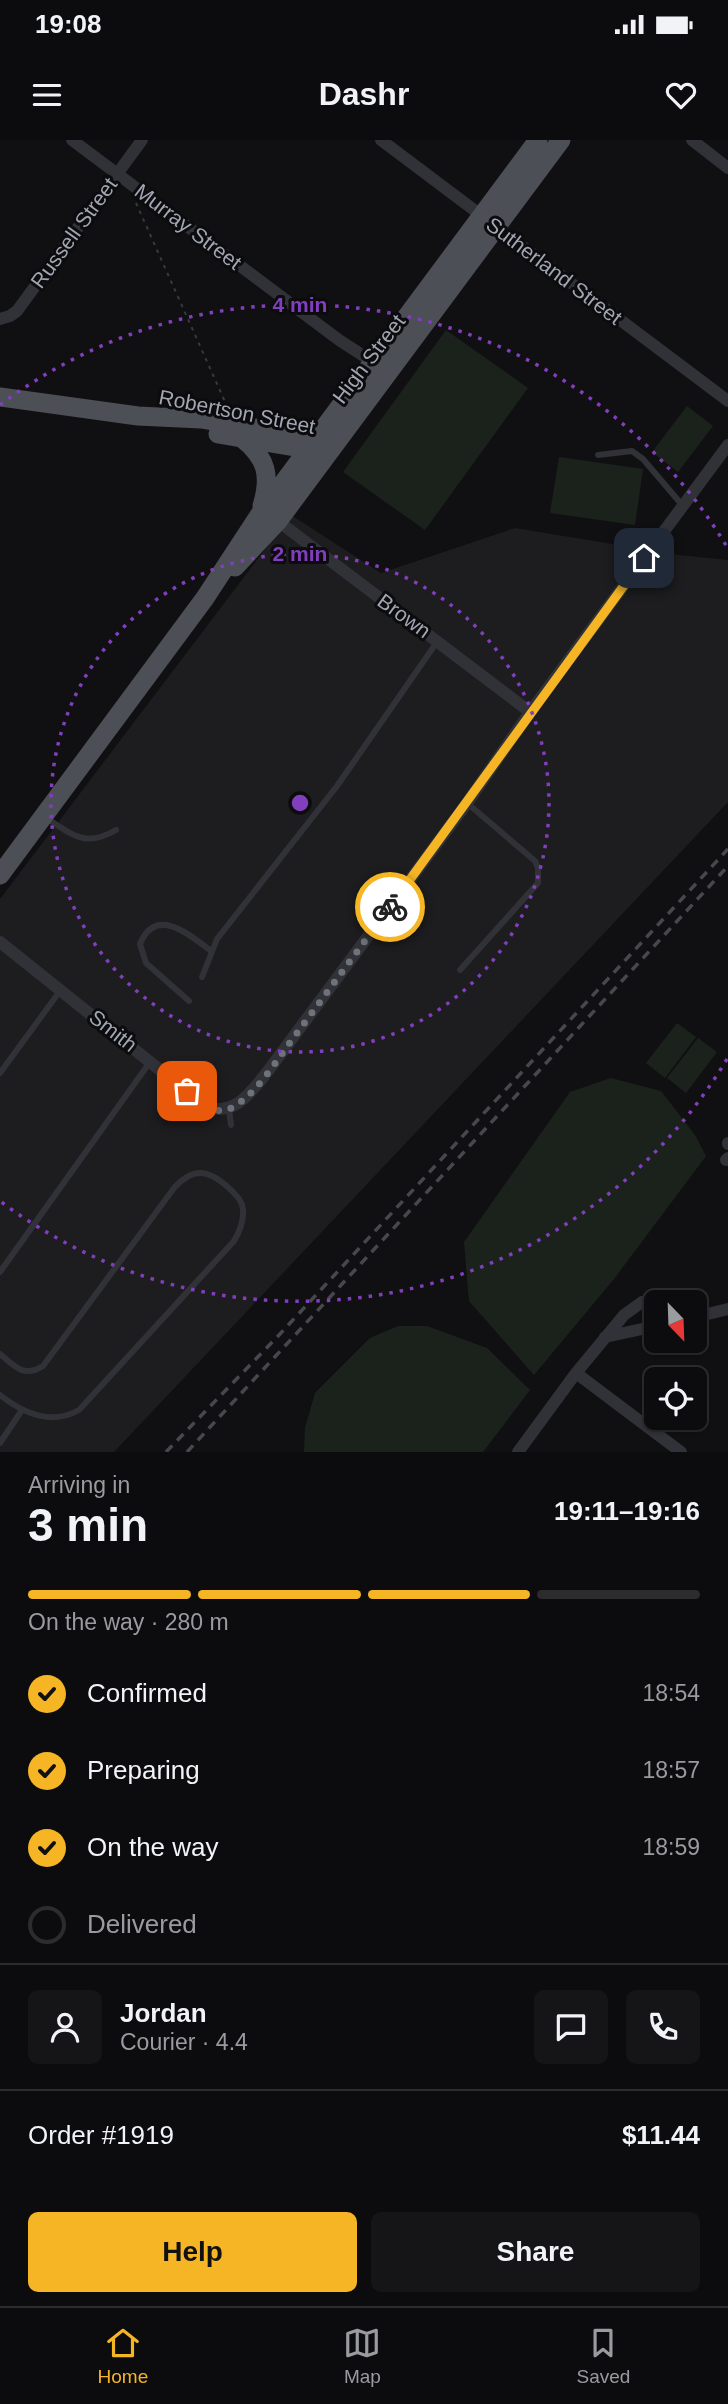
<!DOCTYPE html>
<meta charset="utf-8">
<style>
body{margin:0;font-family:Arial,sans-serif;background:#151517;color:#f1f3f6;height:100vh;display:flex;flex-direction:column;font-size:26px;white-space:nowrap}
*{box-sizing:border-box;margin:0}
p{font-size:23px;color:#9a9b9e}
.icon{flex:none;width:38px;height:38px;fill:none;stroke:currentColor;stroke-width:2;stroke-linecap:round;stroke-linejoin:round}
.map{position:relative;height:1312px;overflow:hidden}
.panel{display:flex;flex-direction:column;background:#0c0c0e;flex:1}
.panel>*{flex:none}
.needle{width:46px;rotate:157deg}
.controls{position:absolute;left:644px;top:1150px;display:grid;gap:14px}
.controls a{display:grid;place-items:center;width:63px;height:63px;border-radius:10px;background:#0c0c0e;box-shadow:0 2px 5px #0004,0 0 0 2px #2c2c2e;font-size:35px}
.pin{position:absolute;display:grid;place-items:center;width:60px;height:60px;color:#fff;margin:-30px;border-radius:14px;box-shadow:0 4px 10px #0006}
.courier{position:absolute;display:grid;place-items:center;width:70px;height:70px;margin:-35px;border:5px solid #f5b525;border-radius:50%;background:#fff;color:#222;box-shadow:0 2px 9px #0007}
.head em{font-style:normal;font-weight:700}
.head div{display:flex;flex-direction:column-reverse}
.head{display:flex;align-items:center;justify-content:space-between;height:119px;padding:0 28px}
h1{font-size:46px;font-weight:700;line-height:52px}
.bar{display:grid;grid-template-columns:repeat(4,1fr);gap:10px 7px;align-content:center;height:84px;padding:0 28px}
.bar i{height:9px;border-radius:5px;background:#2c2c2e}
.bar .current{background:#f5b525}
.bar p{grid-column:span 4}
.line{display:flex;align-items:center;gap:18px;padding:0 28px;border-top:2px solid #2c2c2e}
.line div{flex:1}
.round{display:grid;place-items:center;flex:none;width:74px;height:74px;border-radius:10px;background:#151517}
ol{padding:0 28px;list-style:none}
li{display:flex;align-items:center;gap:21px;height:77px}
li p{margin-inline-start:auto}
li .icon{padding:7px;border-radius:50%;background:#f5b525;color:#111;stroke-width:4}
li:last-child{color:#9a9b9e}
li i{width:38px;height:38px;border:4px solid #2c2c2e;border-radius:50%}
.button{display:flex;gap:14px;margin-top:auto;padding:14px 28px}
.button a{flex:1;height:80px;border-radius:10px;background:#f5b525;color:#111;font-size:28px;font-weight:700;line-height:80px;text-align:center}
.button a+a{background:#151517;color:#f1f3f6}
.status{display:flex;justify-content:space-between;align-items:center;height:49px;padding:0 35px;background:#0c0c0e;direction:ltr}
.status svg{height:19px;fill:currentColor}
header{display:flex;justify-content:space-between;align-items:center;height:91px;padding:0 28px;background:#0c0c0e;font-size:32px;font-weight:700}
.dock{display:flex;justify-content:space-around;align-items:center;height:98px;border-top:2px solid #2c2c2e;background:#0c0c0e;font-size:19px;color:#9a9b9e}
.dock a{display:grid;justify-items:center;gap:4px}
.dock .current{color:#f5b525}
.map>svg:first-child{display:block}
.built{fill:#1d1c1f}
.green{fill:#1b221c}
.lines{fill:none;stroke-linecap:round;stroke-linejoin:round}
.path{stroke:#37393e;stroke-width:2;stroke-dasharray:3.5 5;stroke-linecap:butt}
.service{stroke:#313237;stroke-width:6}
.minor{stroke:#313237;stroke-width:12}
.primary{stroke:#4d4f56;stroke-width:19}
.rail{stroke:#46484e;stroke-width:3.5;stroke-dasharray:9 7;stroke-linecap:butt}
.done{stroke:#6e727b;stroke-width:7;stroke-dasharray:0 12.6}
.route{stroke:#f5b525;stroke-width:9}
.ring{fill:none;stroke:#813ebd;stroke-width:3.5;stroke-dasharray:3.5 7}
.labels{text-anchor:middle;stroke-width:6;stroke-linejoin:round;paint-order:stroke}
.street-label{font-size:21px;fill:#a1a6b3;stroke:#0c0b0d}
.centre{fill:#813ebd;stroke:#0c0b0d;stroke-width:3.5}
.ring-label{font-size:21px;text-anchor:middle;font-weight:bold;fill:#813ebd;stroke:#0c0b0d;stroke-width:6;stroke-linejoin:round;paint-order:stroke}
</style>
<div class="status"><b>19:08</b><svg viewBox="0 0 49 12"><path d="M0 12V9h3v3zM5 12V6h3v6zM10 12V3h3v9zM15 12V0h3v12zM26 1h20v11H26zM47 4h2v5h-2z"/></svg></div>
<header><svg class="icon" aria-label="menu" viewBox="0 0 24 24"><path d="M4 6h16M4 12h16M4 18h16"/></svg>Dashr<svg class="icon" aria-label="heart" viewBox="0 0 24 24"><path d="M12 20l-8-8c-3-5 5-10 8-4 3-6 11-1 8 4z"/></svg></header>
<div class="map">
<svg width="728" height="1312" viewBox="0 0 728 1312">
<rect width="100%" height="100%" fill="#101012"/>
<path class="built" d="M291,375l90,58 134,-45 164,27 49,5v242l-614,650h-114v-553z"/>
<path class="green" d="M446,190l82,58 -103,142 -82,-58z
M687,266l26,20 -35,46 -26,-20z
M559,317l84,12 -8,56 -85,-12z
M677,883l19,14 -31,41 -19,-15z
M698,898l19,14 -31,41 -19,-15z
M611,938l50,13 34,44 11,21 -92,123 -80,96 -65,-74 -5,-59 106,-150z
M398,1186h29l60,22 43,42 -47,62h-179l1,-24 10,-35 55,-55z"/>
<g class="lines">
<path class="path" d="M136,63l90,201"/>
<path class="service" d="M598,315l34,-4 11,8 40,47
M46,678c27,17 39,30 70,12
M460,830l78,-87v-15l-3,-7 -68,-58
M202,837l15,-38 120,-153 100,-144
M189,861l-43,-38 -6,-19c16,-39 50,-9 71,7
M0,933l60,-82
M229,969l2,16
M0,1132l150,-210
M0,1214c15,13 24,24 43,12l131,-178c21,-23 37,-17 57,2 6,6 11,11 12,19 1,12 -3,22 -9,32l-155,169c-28,16 -56,3 -79,-15
M0,1303l22,-33"/>
<path class="minor" d="M72,0l267,200 34,22
M381,0l347,261
M692,0l36,28
M0,179l10,-3 7,-5 125,-171
M278,381l252,191
M0,802l205,164c29,12 46,-14 63,-35l199,-268 63,-91 198,-267
M728,1003v1
M726,1020l2,-2
M695,1177l33,-8
M605,1197l51,-11
M576,1233l105,79
M518,1312l58,-79 48,-58 18,-13h15"/>
<path class="primary" d="M0,257l138,19 63,3 127,21
M218,294l77,13
M242,298c25,20 29,38 20,68
M235,427l43,-46 283,-381
M0,735l205,-277 55,-84 278,-374"/>
<path class="rail" d="M166,1312l113,-117 449,-486
M187,1312l541,-586"/>
</g>
<g class="lines">
<path class="done" d="M187,951c11,9 26,25 42,18 27,-12 50,-53 68,-76 31,-42 62,-84 93,-126"/>
<path class="route" d="M390,767l254,-349"/>
</g>
<g class="ring">
<circle cx="300" cy="663" r="249"/>
<path d="M727 919A498 498 0 0 1 0 1061M0 265A498 498 0 0 1 727 407"/>
</g>
<g class="labels">
<g class="street-label">
<text transform="translate(188 87) rotate(37)" y="7">Murray Street</text>
<text transform="translate(74 93) rotate(-54)" y="7">Russell Street</text>
<text transform="translate(554 131) rotate(37)" y="7">Sutherland Street</text>
<text transform="translate(369 219) rotate(-53)" y="7">High Street</text>
<text transform="translate(237 272) rotate(11)" y="7">Robertson Street</text>
<text transform="translate(404 476) rotate(36)" y="7">Brown</text>
<text transform="translate(113 891) rotate(38)" y="7">Smith</text>
</g>
</g>
<circle cx="300" cy="663" r="10" class="centre"/>
<g class="ring-label">
<text x="300" y="172">4 min</text>
<text x="300" y="421">2 min</text>
</g>
</svg>
<div class="controls">
<a><svg class="needle" viewBox="-14 -14 28 28"><path d="M0-13l5 13h-10z" fill="#e53935"/><path d="M0 13l5-13h-10z" fill="#9a9b9e"/></svg></a>
<a><svg class="icon" aria-label="locate" viewBox="0 0 24 24"><circle cx="12" cy="12" r="6"/><path d="M12 2v4M12 18v4M2 12h4M18 12h4"/></svg></a>
</div>
<div class="pin" style="left:187px;top:951px;background:#ea580c"><svg class="icon" aria-label="bag" viewBox="0 0 24 24"><path d="M5 8h14l-1 12H6zM9 8a3 3 0 0 1 6 0"/></svg></div>
<div class="pin" style="left:644px;top:418px;background:#1f2937"><svg class="icon" aria-label="home" viewBox="0 0 24 24"><path d="M3 11l9-7 9 7M6 9v11h12V9"/></svg></div>
<div class="courier" style="left:390px;top:767px"><svg class="icon" aria-label="bike" viewBox="0 0 24 24"><circle cx="6" cy="16" r="4"/><circle cx="18" cy="16" r="4"/><path d="M6 16l4-8h5l3 8M10 8l3 8H6M13 5h3"/></svg></div>
</div>
<section class="panel">
<div class="head"><div><h1>3 min</h1><p>Arriving in</p></div><em>19:11–19:16</em></div>
<div class="bar"><i class="current"></i><i class="current"></i><i class="current"></i><i></i><p>On the way · 280 m</p></div>
<ol>
<li><svg class="icon" aria-label="check" viewBox="0 0 24 24"><path d="M5 12l5 5 9-10"/></svg>Confirmed<p>18:54</p></li>
<li><svg class="icon" aria-label="check" viewBox="0 0 24 24"><path d="M5 12l5 5 9-10"/></svg>Preparing<p>18:57</p></li>
<li><svg class="icon" aria-label="check" viewBox="0 0 24 24"><path d="M5 12l5 5 9-10"/></svg>On the way<p>18:59</p></li>
<li><i></i>Delivered</li>
</ol>
<div class="line" style="height:126px"><a class="round"><svg class="icon" aria-label="person" viewBox="0 0 24 24"><circle cx="12" cy="8" r="4"/><path d="M4 21q1-7 8-7t8 7"/></svg></a><div><b>Jordan</b><p>Courier · 4.4</p></div><a class="round"><svg class="icon" aria-label="chat" viewBox="0 0 24 24"><path d="M4 5h16v11H9l-5 4z"/></svg></a><a class="round"><svg class="icon" aria-label="phone" viewBox="0 0 24 24"><path d="M5 4h4l2 5-3 2q2 4 5 5l2-3 5 2v4C11 20 4 13 5 4z"/></svg></a></div>
<div class="line" style="height:91px"><div>Order #1919</div><b>$11.44</b></div>
<div class="button"><a>Help</a><a>Share</a></div>
</section>
<nav class="dock">
<a class="current"><svg class="icon" aria-label="home" viewBox="0 0 24 24"><path d="M3 11l9-7 9 7M6 9v11h12V9"/></svg>Home</a>
<a><svg class="icon" aria-label="map" viewBox="0 0 24 24"><path d="M3 6l6-2 6 2 6-2v14l-6 2-6-2-6 2zM9 4v14M15 6v14"/></svg>Map</a>
<a><svg class="icon" aria-label="saved" viewBox="0 0 24 24"><path d="M7 4h10v16l-5-4-5 4z"/></svg>Saved</a>
</nav>
